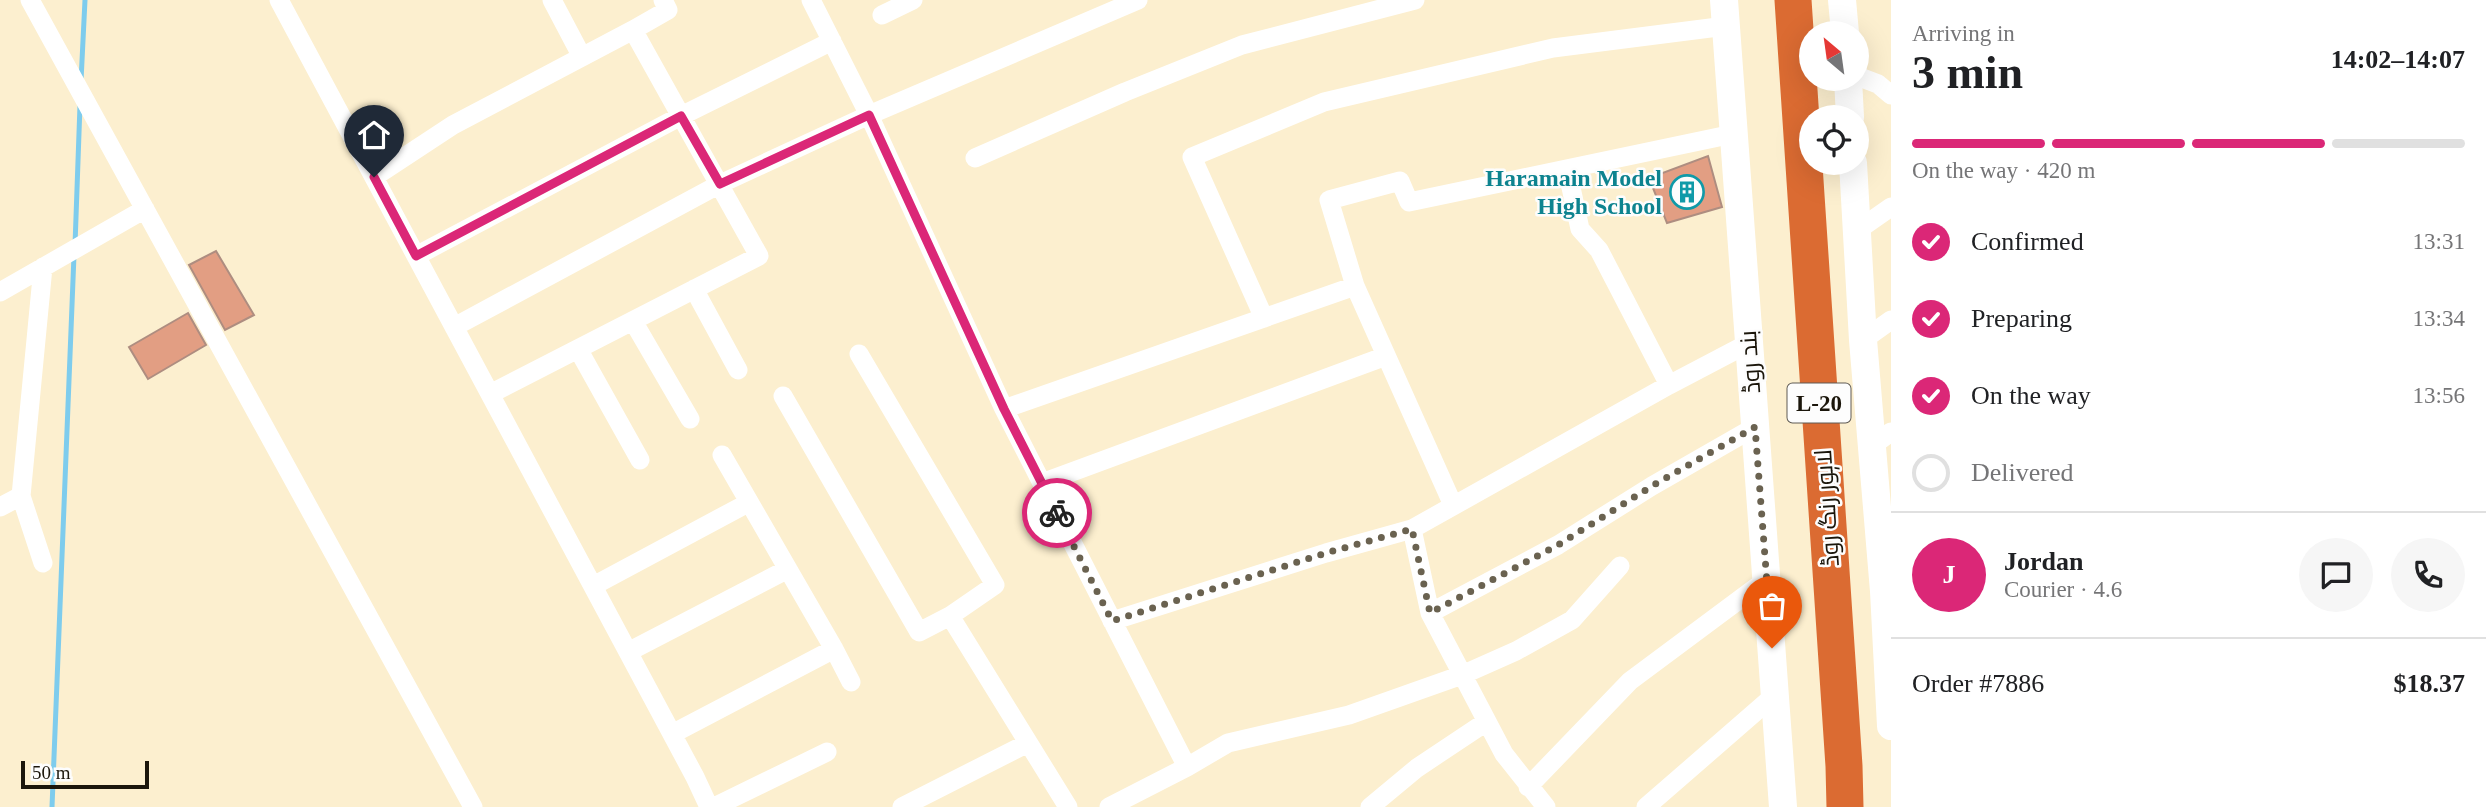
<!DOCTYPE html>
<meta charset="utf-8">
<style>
body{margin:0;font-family:"Times New Roman",Cairo,serif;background:#f6f6f6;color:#202124;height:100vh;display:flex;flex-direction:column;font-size:26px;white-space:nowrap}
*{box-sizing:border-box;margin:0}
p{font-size:23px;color:#757577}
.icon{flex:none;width:38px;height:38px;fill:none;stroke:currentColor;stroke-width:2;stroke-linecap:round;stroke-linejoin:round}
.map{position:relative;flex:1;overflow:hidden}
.details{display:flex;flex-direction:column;background:#fff;width:595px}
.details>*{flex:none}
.needle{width:46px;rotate:331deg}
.tools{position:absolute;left:1799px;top:21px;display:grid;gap:14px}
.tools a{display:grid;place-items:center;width:70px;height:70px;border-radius:50%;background:#fff;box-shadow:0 7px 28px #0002;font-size:35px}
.scale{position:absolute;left:21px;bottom:18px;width:128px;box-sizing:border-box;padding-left:7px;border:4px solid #1b160b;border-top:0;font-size:19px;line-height:24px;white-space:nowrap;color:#1b160b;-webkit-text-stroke:5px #fdfdfd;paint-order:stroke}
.pin{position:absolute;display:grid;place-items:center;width:60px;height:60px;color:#fff;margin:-72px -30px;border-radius:50% 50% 50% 0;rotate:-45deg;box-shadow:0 0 7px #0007}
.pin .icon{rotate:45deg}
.courier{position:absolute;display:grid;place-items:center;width:70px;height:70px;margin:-35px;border:5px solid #db2777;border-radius:50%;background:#fff;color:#222;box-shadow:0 2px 9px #0007}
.summary em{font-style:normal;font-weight:600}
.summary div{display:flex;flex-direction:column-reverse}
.summary{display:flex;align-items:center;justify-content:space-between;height:119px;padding:0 21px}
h1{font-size:46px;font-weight:600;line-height:52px}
.bar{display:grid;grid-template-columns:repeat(4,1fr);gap:10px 7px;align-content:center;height:84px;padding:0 21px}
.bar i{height:9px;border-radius:5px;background:#e0e0e0}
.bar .selected{background:#db2777}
.bar p{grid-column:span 4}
.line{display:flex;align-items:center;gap:18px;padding:0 21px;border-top:2px solid #e0e0e0}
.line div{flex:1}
.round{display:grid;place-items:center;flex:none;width:74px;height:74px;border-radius:37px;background:#f6f6f6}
ol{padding:0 21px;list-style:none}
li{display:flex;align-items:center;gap:21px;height:77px}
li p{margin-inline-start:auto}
li .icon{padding:7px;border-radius:50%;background:#db2777;color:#fff;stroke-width:4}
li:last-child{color:#757577}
li i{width:38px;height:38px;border:4px solid #e0e0e0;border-radius:50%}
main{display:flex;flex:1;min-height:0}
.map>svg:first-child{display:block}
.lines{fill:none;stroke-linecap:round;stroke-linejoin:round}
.stream{stroke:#7ecced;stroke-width:5}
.building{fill:#e29e83;stroke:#ae8d80;stroke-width:2}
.minor{stroke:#fff;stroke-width:19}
.secondary{stroke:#fff;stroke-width:28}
.motorway{stroke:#db6b32;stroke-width:37}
.done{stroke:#6a6250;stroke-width:7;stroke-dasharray:0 12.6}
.route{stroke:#db2777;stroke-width:9}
.labels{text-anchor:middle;stroke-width:5;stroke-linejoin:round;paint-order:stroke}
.shield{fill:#fdfdfd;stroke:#5f5b54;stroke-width:2}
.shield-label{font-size:23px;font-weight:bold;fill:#1b160b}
.culture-label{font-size:24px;font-weight:bold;fill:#0d838f;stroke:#fdfdfd;text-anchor:end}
.street-label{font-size:24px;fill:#1b160b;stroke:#fdfdfd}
</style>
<main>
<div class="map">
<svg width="1891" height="807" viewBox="0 0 1891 807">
<rect width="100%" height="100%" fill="#fcefcf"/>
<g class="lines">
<path class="stream" d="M81,81l4,-81
M75,245l5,-140
M52,807l22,-552"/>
</g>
<path class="building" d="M1708,156l14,51 -55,16 -18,-45z
M216,251l38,64 -29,15 -36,-65z
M188,313l18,32 -58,34 -19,-32z"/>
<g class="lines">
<path class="minor" d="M30,0l443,807
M279,0l416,777 14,30
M552,0l30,57
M882,15l31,-15
M633,30l35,-20 -5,-10
M1857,76l21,8 13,11
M975,158l150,-66 117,-47 173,-45
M1567,169l13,60 19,21 70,135 80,-42
M374,177l79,-52 180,-95 126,226 -269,138
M1858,230l33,-23
M416,256l265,-140 151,-75
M1355,286l98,219
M694,289l44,81
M0,292l145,-83
M1264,318l-72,-161 132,-55 229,-54 173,-22
M633,321l57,98
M454,327l266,-143 149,-69 -58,-115
M1863,340l28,-20
M578,349l62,111
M859,354l136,231 -45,31 118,191
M783,396l136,236 31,-16
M1004,409l351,-123 -26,-86 71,-19 9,21 324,-68
M1872,446l19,-14
M722,455l112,194 17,33
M1042,483l344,-127
M0,507l21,-11
M1412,529l18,84 74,141 42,53
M43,563l-22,-67 22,-229
M593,586l155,-83
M1430,613l128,-68 94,-59 103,-59
M1112,621l214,-68 86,-24 257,-144
M628,652l160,-83
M672,734l162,-85
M1187,767l41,-24 121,-28 113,-40 54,-24 56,-31 48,-54
M1528,787l102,-106 137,-102
M714,807l113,-55
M902,807l126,-64
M1109,807l78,-40 -183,-358 -135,-294 269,-115
M1370,807l47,-39 69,-46
M1646,807l130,-113"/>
<path class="secondary" d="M1724,0l59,807
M1842,0l3,33
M1848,79l2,38
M1853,163l10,177 21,251 7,135"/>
<path class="motorway" d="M1793,0l51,766 1,41"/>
</g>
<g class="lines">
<path class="done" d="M1057,513l55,108 214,-68 86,-24 18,84 128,-68 94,-59 103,-59 17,221"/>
<path class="route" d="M374,177l42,79 265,-140 39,68 149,-69 135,294 53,104"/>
</g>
<defs>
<g id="building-ring" transform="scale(1.75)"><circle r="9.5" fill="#fdfdfd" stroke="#0f9aa8" stroke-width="1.5"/><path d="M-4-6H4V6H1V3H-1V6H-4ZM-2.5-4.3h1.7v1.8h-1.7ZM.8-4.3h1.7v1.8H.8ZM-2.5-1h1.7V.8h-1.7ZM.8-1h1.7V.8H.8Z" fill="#0f9aa8"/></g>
</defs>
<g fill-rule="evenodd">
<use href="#building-ring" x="1687" y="192"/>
</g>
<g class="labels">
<rect class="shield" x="1787.5" y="383.5" width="63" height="39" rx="5"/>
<g class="shield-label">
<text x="1819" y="411">L-20</text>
</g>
<g class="culture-label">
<text x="1662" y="186">Haramain Model<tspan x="1662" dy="28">High School</tspan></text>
</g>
<g class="street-label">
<text transform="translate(1750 362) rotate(-94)" y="8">بند روڈ</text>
<text transform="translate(1827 508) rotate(-94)" y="8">لاہور رنگ روڈ</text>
</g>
</g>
</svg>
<div class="tools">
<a><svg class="needle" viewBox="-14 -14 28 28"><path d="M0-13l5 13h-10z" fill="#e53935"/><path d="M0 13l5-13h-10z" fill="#757577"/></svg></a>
<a><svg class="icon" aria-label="locate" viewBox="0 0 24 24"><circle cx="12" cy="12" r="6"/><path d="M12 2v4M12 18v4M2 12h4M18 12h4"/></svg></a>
</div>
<div class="scale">50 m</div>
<div class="pin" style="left:1772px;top:648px;background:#ea580c"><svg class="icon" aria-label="bag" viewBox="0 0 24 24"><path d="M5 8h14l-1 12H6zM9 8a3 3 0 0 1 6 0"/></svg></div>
<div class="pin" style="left:374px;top:177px;background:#1f2937"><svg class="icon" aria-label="home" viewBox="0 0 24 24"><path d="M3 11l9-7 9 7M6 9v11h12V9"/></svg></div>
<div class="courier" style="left:1057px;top:513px"><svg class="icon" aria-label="bike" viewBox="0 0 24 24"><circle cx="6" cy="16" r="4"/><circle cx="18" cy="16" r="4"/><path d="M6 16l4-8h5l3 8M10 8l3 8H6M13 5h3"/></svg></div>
</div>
<section class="details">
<div class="summary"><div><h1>3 min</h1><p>Arriving in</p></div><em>14:02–14:07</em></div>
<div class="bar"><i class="selected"></i><i class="selected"></i><i class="selected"></i><i></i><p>On the way · 420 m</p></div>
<ol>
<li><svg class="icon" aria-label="check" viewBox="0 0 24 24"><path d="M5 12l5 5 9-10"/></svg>Confirmed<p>13:31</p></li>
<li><svg class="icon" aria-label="check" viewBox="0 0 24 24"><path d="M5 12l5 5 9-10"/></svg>Preparing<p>13:34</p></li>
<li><svg class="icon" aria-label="check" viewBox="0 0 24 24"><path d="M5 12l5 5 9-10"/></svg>On the way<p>13:56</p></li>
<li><i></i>Delivered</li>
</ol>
<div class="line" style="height:126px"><b class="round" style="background:#db2777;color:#fff">J</b><div><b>Jordan</b><p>Courier · 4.6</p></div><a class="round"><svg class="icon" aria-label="chat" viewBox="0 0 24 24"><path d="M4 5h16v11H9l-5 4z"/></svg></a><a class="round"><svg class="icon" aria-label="phone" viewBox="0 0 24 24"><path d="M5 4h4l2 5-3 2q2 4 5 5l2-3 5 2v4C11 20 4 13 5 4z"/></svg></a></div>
<div class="line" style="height:91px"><div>Order #7886</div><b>$18.37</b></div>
</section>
</main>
